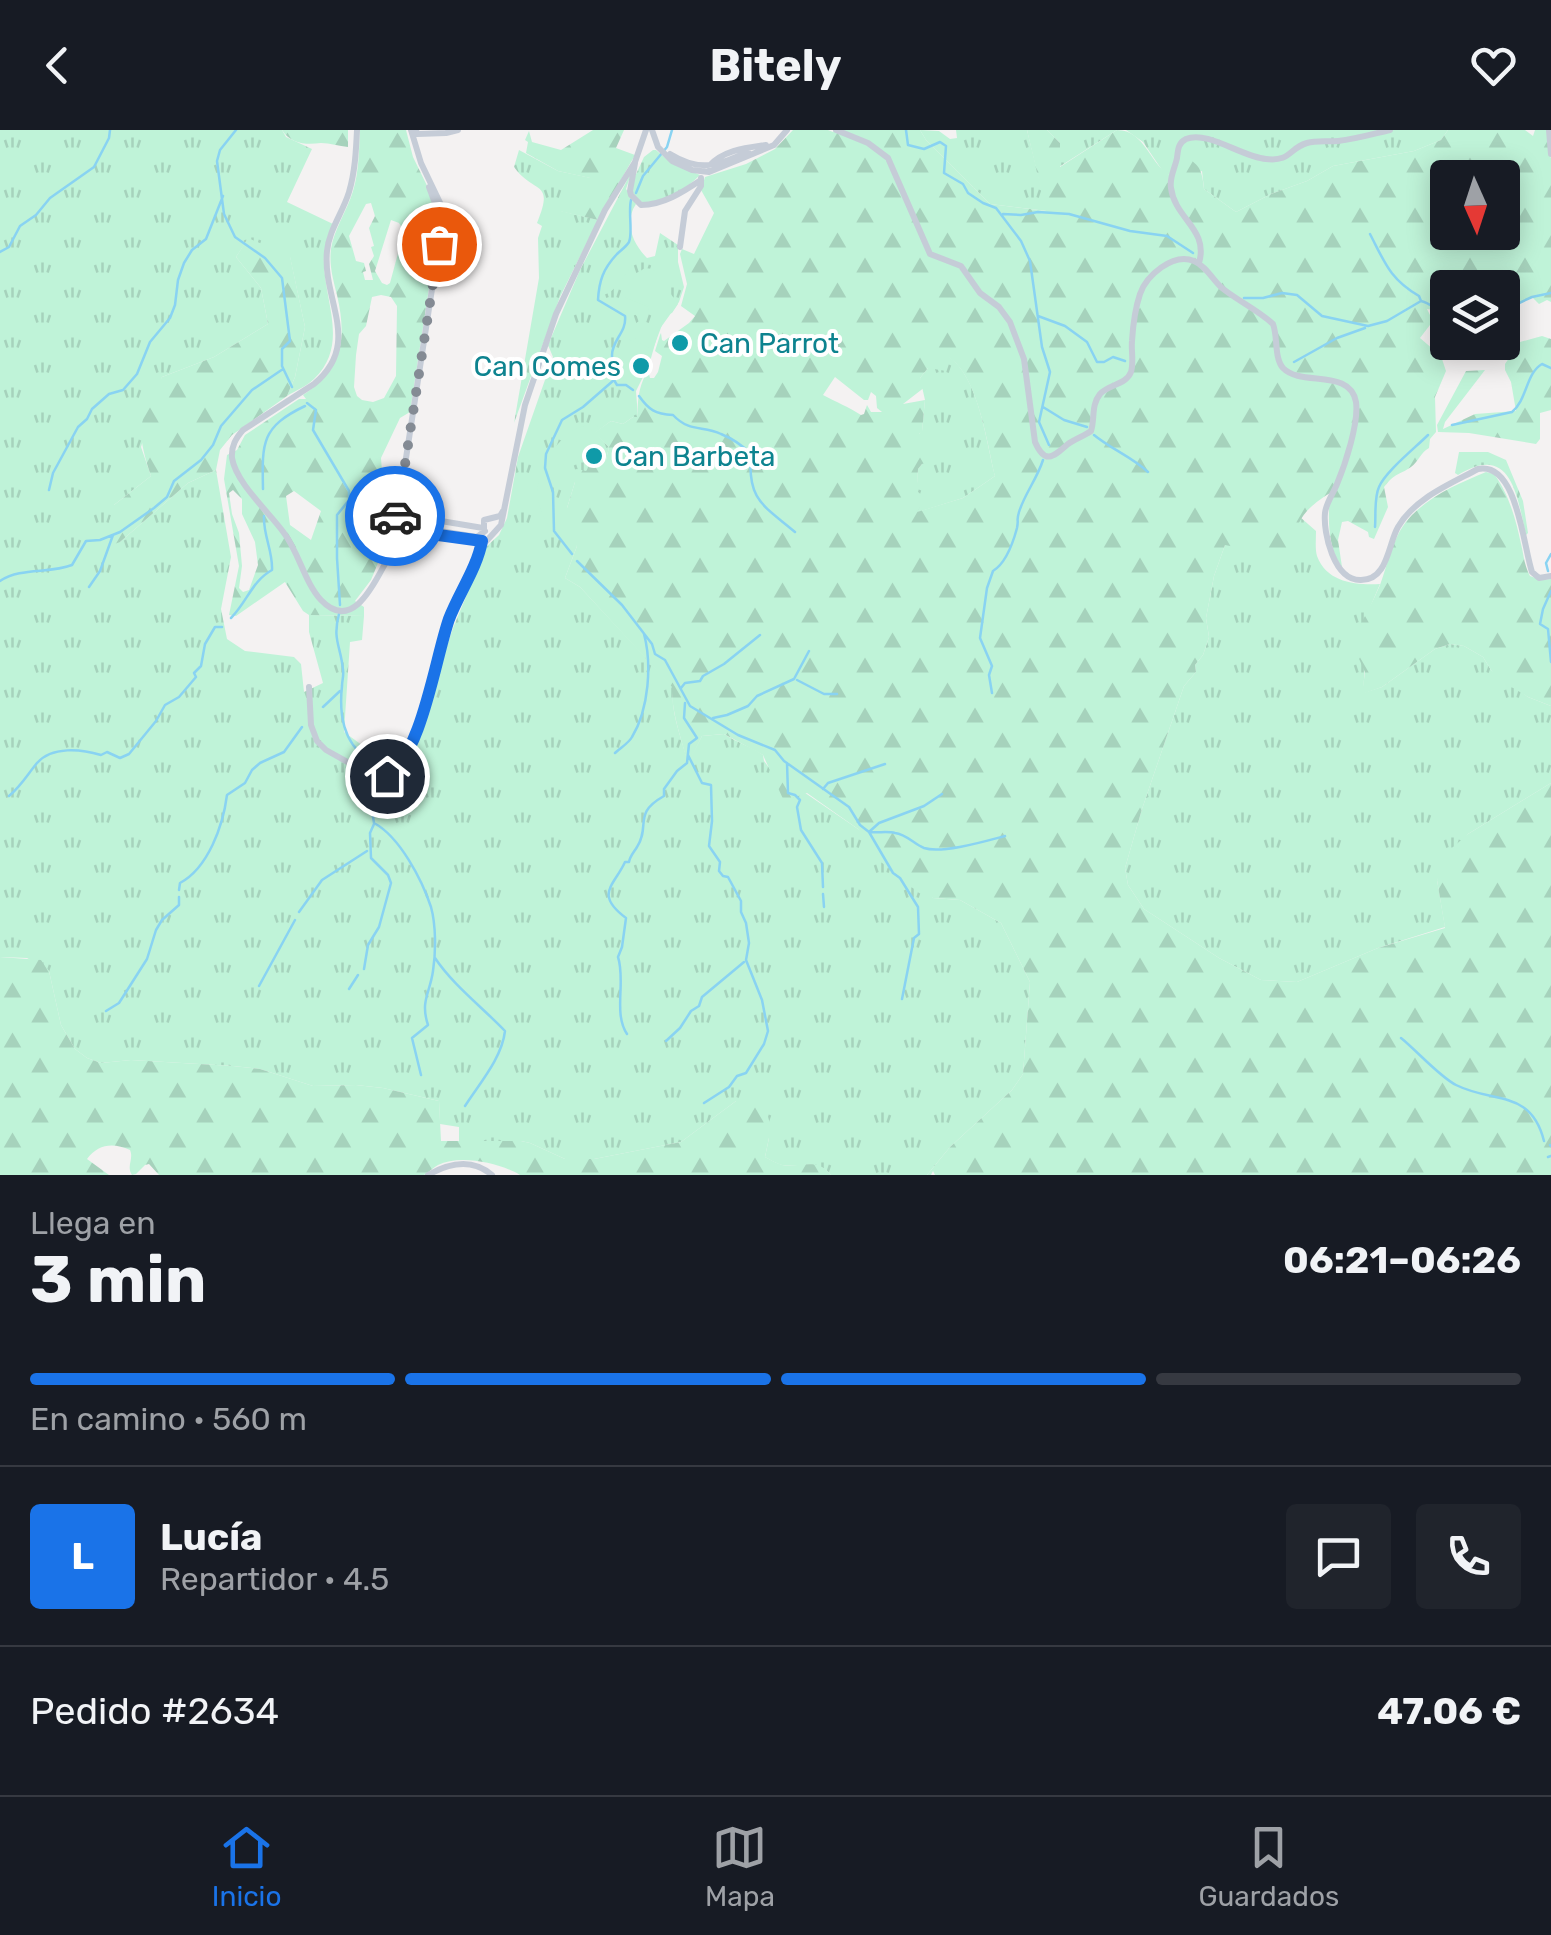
<!DOCTYPE html>
<html lang="es">
<meta charset="utf-8">
<style>
body{margin:0;font-family:Rubik,sans-serif;background:#20242c;color:#f1f3f6;height:100vh;display:flex;flex-direction:column;font-size:38px;white-space:nowrap}
*{box-sizing:border-box;margin:0}
p{font-size:32px;color:#9ea1a6}
.icon{flex:none;width:55px;height:55px;fill:none;stroke:currentColor;stroke-width:2;stroke-linecap:round;stroke-linejoin:round}
.map{position:relative;height:1045px;overflow:hidden}
.drawer{display:flex;flex-direction:column;background:#171b24;flex:1}
.drawer>*{flex:none}
.needle{width:65px;rotate:177deg}
.tools{position:absolute;left:1430px;top:30px;display:grid;gap:20px}
.tools a{display:grid;place-items:center;width:90px;height:90px;border-radius:10px;background:#171b24;box-shadow:0 5px 25px #0003;font-size:50px}
.pin{position:absolute;display:grid;place-items:center;width:85px;height:85px;color:#fff;margin:-42px;border:5px solid #fff;border-radius:50%;box-shadow:0 2px 10px #0007}
.courier{position:absolute;display:grid;place-items:center;width:100px;height:100px;margin:-50px;border:8px solid #1a73e8;border-radius:50%;background:#fff;color:#222;box-shadow:0 2px 12px #0007}
.overview em{font-style:normal;font-weight:700}
.overview div{display:flex;flex-direction:column-reverse}
.overview{display:flex;align-items:center;justify-content:space-between;height:170px;padding:0 30px}
h1{font-size:65px;font-weight:700;line-height:75px}
.bar{display:grid;grid-template-columns:repeat(4,1fr);gap:15px 10px;align-content:center;height:120px;padding:0 30px}
.bar i{height:12px;border-radius:8px;background:#363941}
.bar .current{background:#1a73e8}
.bar p{grid-column:span 4}
.line{display:flex;align-items:center;gap:25px;padding:0 30px;border-top:2px solid #363941}
.line div{flex:1}
.round{display:grid;place-items:center;flex:none;width:105px;height:105px;border-radius:10px;background:#20242c}
header{display:flex;justify-content:space-between;align-items:center;height:130px;padding:0 30px;background:#171b24;font-size:45px;font-weight:700}
.menu{display:flex;justify-content:space-around;align-items:center;height:140px;border-top:2px solid #363941;background:#171b24;font-size:28px;color:#9ea1a6}
.menu a{display:grid;justify-items:center;gap:5px}
.menu .current{color:#1a73e8}
.map>svg:first-child{display:block}
.grass{fill:url(#grass-tufts)}
.forest{fill:url(#forest-firs);fill-rule:evenodd}
.garden{fill:#bff3d8}
.lines{fill:none;stroke-linecap:round;stroke-linejoin:round}
.stream{stroke:#89d3f2;stroke-width:2.5}
.minor{stroke:#c5ccd7;stroke-width:6}
.done{stroke:#848b94;stroke-width:10;stroke-dasharray:0 18}
.route{stroke:#1a73e8;stroke-width:12}
.culture-dot{fill:#0f9aa8;stroke:#fff;stroke-width:4}
.labels{text-anchor:middle;stroke-width:8;stroke-linejoin:round;paint-order:stroke}
.culture-label{font-size:28px;fill:#0d838f;stroke:#fff;text-anchor:start}
</style>
<header><svg class="icon" aria-label="back" viewBox="0 0 24 24"><path d="M15 5l-7 7 7 7"/></svg>Bitely<svg class="icon" aria-label="heart" viewBox="0 0 24 24"><path d="M12 20l-8-8c-3-5 5-10 8-4 3-6 11-1 8 4z"/></svg></header>
<div class="map">
<svg width="1551" height="1045" viewBox="0 0 1551 1045">
<defs>
<pattern id="grass-tufts" width="24" height="20" patternUnits="userSpaceOnUse" patternTransform="scale(2.5)"><rect width="24" height="20" fill="#bff3d8"/><path d="M3 7l-1-3M5 7V3M7 7l1-3M15 17l-1-3M17 17v-4M19 17l1-3" fill="none" stroke="#a6d2bc"/></pattern>
<pattern id="forest-firs" width="22" height="20" patternUnits="userSpaceOnUse" patternTransform="scale(2.5)"><rect width="22" height="20" fill="#bff3d8"/><path d="M5 1l3.5 6h-7zM16 11l3.5 6h-7z" fill="#a6d2bc"/></pattern>
</defs>
<rect width="100%" height="100%" fill="#f4f2f2"/>
<path class="grass" d="M0,0h282l4,7 26,12 -25,53 46,22c-5,13 -10,25 -9,39 1,41 25,82 -10,116 -7,7 -19,12 -27,17l8,-19 10,-50 -15,-70 -42,-18 -12,18 25,31 7,36 -54,33 -52,20 -21,70 10,29 -37,29 6,37 68,-59 28,-13 15,87 -10,52 6,30 18,12 49,6 7,7 3,28 19,-9 -14,-51v-17l55,1 -2,24 -12,2 -6,90 22,16 -7,27 17,6 17,-3 17,-23 43,-127 34,-82 12,-11 8,-17 11,-61 35,-100 -5,-12 32,-75 52,-99 -6,18 10,15c-12,18 -4,39 11,54l8,-2 5,-23 18,12v17l6,25 -5,15 -20,28 -10,35 -13,26 2,26h-5l-10,7 -12,-3 -16,12 14,14 -3,13 -20,12 -11,10 -8,26 10,38 -12,32 15,9 93,100c-3,25 9,52 15,76l14,-27 22,-2c12,8 26,12 39,21l1,6 6,8 88,60 75,69 27,2 41,23 29,59 -7,92 -11,16 -62,57 -23,28h-96c-14,-17 -30,-7 -49,-10 -5,-1 -13,-6 -17,-8l4,-19 -33,-37 -55,41 -87,17h-29l-35,-16 -9,-2h-62v-14l-19,-3 -1,-23 -56,-13 -27,-3 -43,1 -53,-17 -27,-3 -102,-6 -30,3 -14,-5 -12,-9 -14,-24 -12,-54 -22,-13 -27,-1z
M920,0l19,1 11,8 7,-1 -1,-8h71l20,81 -57,-7 -64,-64z
M1047,0h70l-58,37 1,-24z
M1126,0h322l-7,10 -27,11 -81,15 -26,15 -36,13 -35,18 -32,-23 -2,-18 -28,6 -10,-4 -21,-31z
M519,20l39,21 33,7 -30,33 37,9 -38,77 -46,126 25,-145 -1,-40 4,-12 -5,-3c18,-44 -3,-28 -23,-56z
M653,20h3l14,12 30,13c-14,15 -35,24 -54,29l-10,-5 -6,-12 14,-30z
M948,226c31,21 38,85 47,120l-32,22 -48,15 3,-44 4,-5 -3,-30 3,-3 3,-31 -5,-22 8,-10z
M1459,322h29l18,8 17,41 5,32 -2,2c-9,-40 -15,-93 -68,-60l-3,-2z
M1300,387l16,14c0,8 -1,18 1,25 10,27 39,29 63,28l-11,26 -6,83 19,-6 53,-38 15,-5 14,2 19,11 8,13 37,27 23,9v77l-83,51 -31,46 8,47 -67,21 -81,34 -36,-2 -42,-22 -75,-49 -16,-24 -3,-17 17,-59 42,-123 12,-14 -1,-7 8,-10 6,-18 -3,-19 8,-42 11,-31z"/>
<path class="forest" d="M282,0h66v17c-9,-1 -18,-4 -27,-4 -15,2 -30,1 -39,-13z
M360,0h46l7,27 21,43 5,23 -29,189 -10,6 -19,40 3,41 -7,44 1,20 -7,17 -16,21 9,6v9l-55,-1 -6,-4 -18,-29 -49,34 -7,-1 10,-49 -15,-87 3,-24 10,-5 8,-15 54,-36h7l-3,-4c40,-26 44,-56 34,-100 -4,-16 -8,-30 -6,-46 3,-20 16,-38 22,-58 6,-19 6,-41 7,-61zM371,73l4,13 -6,12 5,18 -3,1 3,9 -5,8 4,16h-8l-2,-8 3,-1 -2,-8 -8,-2 -7,-25 17,-32zM391,90l8,3 5,8 -14,52 -3,2 -5,-2 -7,-12zM381,165l10,2 6,9 -1,70 -12,22 -11,4 -11,-2 -5,-4 -3,-9 2,-32 3,-21 7,-8 6,-29zM233,360l9,9v15l13,28 3,23 -9,25 -6,2 -4,-4 3,-22 -3,-33 -7,-19 -3,-21zM294,361l27,20 -10,29 -21,-15 -4,-29z
M593,0h31l-8,18 19,7 -37,65 -39,-9 31,-33 -32,-7 -32,-18 2,-11 -3,-2 4,-9 3,11 29,8z
M793,0h35l5,2 3,-2h84l6,10 64,64 56,7 -19,-81h20l13,13v24l57,-37c29,0 33,37 56,47l6,-24c19,11 23,13 25,36l32,23 35,-18 36,-13 26,-15 81,-15 27,-11 7,-10h77l8,6 2,-6h13v22l3,6v144l-4,-2 -8,4 -7,-7 -29,12 -1,-21h-54l-1,24 -20,-3 6,12 -13,17 21,18 5,15 -11,26 1,35 -6,7 -1,9c-9,5 -10,13 -18,19 -13,9 -15,5 -27,20l4,20 -14,32 -5,-2 -1,-5 -20,-11 -6,1 -4,18 4,27c-15,-19 -14,-51 -12,-74 -32,20 -32,30 -43,64l-62,-12 -11,31 -8,42 3,19 -6,18 -8,10 1,7 -12,14 -42,123 -17,59 3,17 16,24 75,49 42,22 36,2 81,-34 67,-20 -8,-48 7,-25 24,-21 83,-51v392h-616l-2,-4 -2,4h-4l23,-28 62,-57 11,-16 7,-92 -29,-59 -41,-23 -27,-2 -14,-5 -38,-31 -23,-33 -51,-36 -23,8 -21,-46 -39,-21 -22,2 -14,29c-6,-25 -17,-53 -16,-78l-92,-100 -15,-9 12,-32 -12,-15 2,-23 8,-26 -6,-11 8,-2 9,2 9,-9 11,-2 3,-13 -15,-14 17,-12 12,3 10,-7h5c-1,-18 1,-31 10,-47l2,8h4l4,-6 4,-16 -7,-5 5,-16 1,-2 1,7 2,1 25,-18 6,-7 -14,-10 6,-22 -7,-30 2,-5 12,5 20,-41 -13,-23 4,-13 41,-13 29,-15zM1448,48h54v54h-54zM948,227c30,18 39,86 47,119l-32,22 -46,14 8,-14 -8,-7 1,-22 4,-5 6,-2 9,-14 -18,-14 3,-2 3,-32 -22,4 22,-17 -5,-9 8,-10 18,3zM835,247l29,23h4l3,-8 5,4 1,12 5,4h-11l-4,-7 -3,9 -3,1c-12,-8 -25,-13 -38,-20z
M248,108l42,18 15,71 -10,50 -8,19 -55,39 -12,15 -4,20 -28,13 -68,59 -19,7 13,-44 37,-29c-16,-48 -12,-55 11,-99l52,-20 54,-33 -7,-36 -25,-31z
M1542,206l9,3v71l-11,3v26l-4,5 -67,-11 -31,-1 -1,-7 29,-54 19,-1 -40,52 -2,7 32,-15 41,-3 -5,-29 -6,-12v-6l15,-22z
M1486,342l8,2c15,20 22,46 27,70 3,12 3,21 9,32l11,4 10,-1v127l-23,-9 -26,-16 -11,-11 -8,-13 -19,-11 -14,-2 -15,5 -53,38 -20,7 3,-22 -14,-31c11,-19 21,-37 29,-56 9,-24 13,-51 32,-70 21,-21 48,-32 74,-43z
M0,827l41,3 8,11 12,54 14,24 12,9 14,5 30,-3 102,6 27,3 53,17 43,-1 27,3 56,13 2,40h80l9,2 35,16h29l87,-17 55,-41c11,-4 17,-4 28,0l7,27 -6,29c6,3 11,6 17,8 19,3 35,-8 49,10h-311c-20,-12 -60,-21 -82,-10 -2,1 -12,9 -14,10h-265l-10,-11 -4,1 -9,9 -4,1c-6,-9 2,-16 -2,-25 -17,-8 -32,-6 -43,9l22,16h-109z"/>
<path class="garden" d="M630,122l3,2v6l2,1c-9,11 -18,31 -32,34 -1,-19 7,-36 27,-43z
M645,138l8,1 25,35 -6,9 -11,4 -12,-11 -14,-7 -9,-11 11,-15z
M624,167l25,10 -3,14 -11,18 4,3 8,-12 13,-12 2,7 -9,24 -28,-11 3,-8 11,-9v-3l-11,-10z
M594,293l4,3c-17,10 -29,19 -35,39l-4,-2 -6,12h-4l-1,-12 6,-6 -4,-3c15,-19 20,-25 44,-31z
M544,339l8,24 1,39c-14,-19 -22,-41 -9,-63z"/>
<g class="lines">
<path class="stream" d="M236,0l-16,20 -3,11 7,53 11,23 30,21 17,20 8,63 -8,8v17l10,21
M906,0l2,15 16,4 16,-7 6,4 -2,27 19,11 5,9 15,10 13,5 25,33 9,20 12,86 8,25 -11,50 10,23
M636,63l7,-17 24,-29 5,-17
M1003,84l18,1 17,-3 31,2 61,17 37,5 26,17
M1370,104c15,29 20,45 49,62l2,5
M0,122l9,-5 11,-21 16,-11 14,-17 44,-31 15,-29 1,-8
M1244,168h19l19,-5 15,2 25,21 46,10 19,-5 34,-20c10,2 16,11 27,12
M1502,181l30,-14 19,-4
M1038,186l27,10 22,16 10,20h7l9,-5 12,4
M1294,232l43,-24 28,-10
M614,250l3,5h9l7,5
M639,266c10,14 16,18 34,19 17,18 30,10 48,19 10,4 22,12 30,20 -4,46 12,51 44,78
M307,273l9,7 -3,20 36,61v9l-12,15v43l3,47
M1043,277l21,13 23,7
M1452,295l60,-13c15,-12 14,-39 30,-48l9,4
M1094,305c17,14 38,22 54,37
M263,359c-1,-46 -2,-62 42,-83
M49,360l4,-17 25,-46 9,-8 5,-10 17,-15 14,-4 14,-16 13,-32 20,-24 5,-13 3,-25 6,-17 8,-13 14,-11 17,-43
M1375,397c1,-13 -1,-29 4,-40 6,-15 36,-39 49,-52
M572,424l-18,-23 -1,-39 -8,-24 1,-14 16,-34 21,-13 31,-27c1,-9 -2,-17 -2,-25 0,-15 15,-23 13,-39l-27,-16c1,-19 5,-31 19,-46 4,-4 9,-7 12,-12 4,-9 -1,-30 2,-42
M577,431l45,44 30,39 3,10 10,6 25,46 48,29 37,15 9,11 65,46 11,18 9,7 24,41 7,5 18,29 1,27 -5,4 -12,61
M1548,441l-2,-8 5,-9
M0,451c21,-14 49,-7 72,-16l14,-24 14,-1 20,-8 34,-24 13,-11 7,-16 27,-21 12,-15 8,-19 31,-36 31,-21
M89,457l11,-16 13,-36
M1551,461l-8,18 -3,15 8,5 3,33
M339,484c-7,26 2,32 4,56 1,6 -1,10 -1,16 -3,27 1,57 25,72v11
M231,488c16,-16 21,-37 41,-48 1,-19 -9,-35 -8,-54
M797,550l27,14h13
M681,558l4,-5 15,-2 3,-5 21,-12 36,-29
M992,563l-3,-18 3,-9 -12,-28 7,-50 6,-17c13,-8 20,-28 24,-43 2,-10 -1,-6 2,-16 6,-19 18,-33 24,-52
M323,577l17,-16
M713,588l14,-3 21,-9 9,-10 37,-17 15,-28
M615,623c6,-6 13,-9 17,-16 17,-28 20,-73 12,-103
M688,625l14,28 9,2 1,36 -3,25 11,16 -1,9 4,5 5,1 13,24v11l5,11 3,20 -3,17 16,40 6,31 -4,13 -18,29 -9,3 -8,11 -25,16
M787,633l1,30 7,2 5,5 -3,7 4,23 21,33 1,24
M367,648l7,45c26,14 48,57 57,84 5,18 5,45 2,64 -3,22 -13,30 -5,54l-16,13 9,37
M823,659l5,-6 57,-19
M9,666c13,-11 18,-21 28,-33 15,-17 44,-14 64,-8l6,-3 13,6 9,-4 27,-33 9,-16 14,-8 17,-20 -2,-4 7,-7 4,-22 10,-17h7
M869,702l10,-9 45,-17 18,-12
M870,702c8,1 18,-1 25,1 11,1 19,11 29,15 18,6 62,-7 81,-12
M179,760l1,-7c28,-15 43,-57 47,-88l18,-12 7,-13 8,-7 24,-11 18,-25
M823,764l1,13
M299,782l23,-32 45,-29
M435,828c18,27 47,49 70,73 -3,27 -26,53 -40,75
M364,839l4,-24 11,-18 12,-44 -3,-8 -17,-17 -1,-25 4,-9
M259,856l36,-66
M349,859l9,-14
M106,881l13,-8 28,-44 9,-29 6,-10 17,-15v-8
M627,904c-14,-21 -1,-53 -9,-77l4,-10 4,-29c-32,-24 -12,-32 -1,-56h4c1,-6 5,-10 8,-15 14,-22 -5,-33 27,-51v-7l13,-18 10,-8 2,-19 8,-6 -13,-20 1,-15
M1401,908c15,12 39,39 55,47 38,19 75,4 88,56
M666,911l14,-13 11,-17 8,-5 3,-9 42,-35
M1550,1015l1,1
M1548,1027l3,-1"/>
<path class="minor" d="M357,0c-1,21 -2,42 -8,62 -6,20 -20,38 -22,59 -5,50 36,92 -13,133l-71,46c-7,8 -12,16 -11,28 4,25 37,54 52,75 15,20 21,50 37,67 31,33 53,-16 65,-38 5,-10 15,-24 16,-35 0,-9 -3,-19 -2,-30l44,-286 -23,-48 -10,-33
M416,0l1,4 29,-1 12,-3
M652,0l6,17 14,14 20,9 17,2 65,-27 13,-15
M836,0l32,13 20,15 42,96 31,12 19,27 19,14 11,15 14,37 11,83c10,23 18,15 33,2 7,-5 16,-8 23,-13 4,-12 0,-26 9,-37 9,-10 26,-9 31,-22 3,-10 0,-22 1,-31 1,-16 3,-32 8,-47 6,-18 33,-42 54,-33 12,5 19,19 28,27 16,13 36,22 51,36 5,13 1,34 10,44 18,19 67,0 73,34 3,21 -11,63 -19,82 -4,10 -11,19 -12,29 -2,20 9,68 36,67 27,0 27,-36 37,-53 17,-29 52,-43 80,-58 39,-8 45,76 54,103l7,6 12,-2
M1549,0l2,24
M670,24c31,19 47,11 78,-2
M635,33l-5,28 1,4 10,10c22,0 42,-13 60,-25
M709,36c15,-16 36,-18 57,-21
M429,57l11,30
M680,117l5,-36 16,-25v-8
M1199,133c10,-34 -24,-44 -28,-75 -2,-10 4,-20 6,-30 1,-8 1,-15 9,-19 21,-9 56,18 80,20 25,3 23,-11 41,-16 10,-3 21,-1 31,-2 18,-2 35,-7 52,-11
M399,384l84,14
M396,394l81,13 8,-6
M484,400v-10l16,-4 3,-5
M390,419l3,-16
M309,557l2,38 6,16 9,9 43,24 14,2 11,-5 12,-16 10,-22 34,-116 31,-70 20,-22 24,-120 31,-91 49,-104 30,-48 11,-32
M428,1045c21,-12 44,-17 64,0"/>
</g>
<g class="lines">
<path class="done" d="M395,386l5,-19 39,-253"/>
<path class="route" d="M387,646c35,-22 48,-117 62,-157 10,-26 28,-51 33,-78l-80,-11 -2,-4 -4,-2 -1,-8"/>
</g>
<g class="culture-dot">
<circle cx="680" cy="213" r="10"/>
<circle cx="641" cy="236" r="10"/>
<circle cx="594" cy="326" r="10"/>
</g>
<g class="labels">
<g class="culture-label">
<text x="700" y="223">Can Parrot</text>
<text x="621" y="246" text-anchor="end">Can Comes</text>
<text x="614" y="336">Can Barbeta</text>
</g>
</g>
</svg>
<div class="tools">
<a><svg class="needle" viewBox="-14 -14 28 28"><path d="M0-13l5 13h-10z" fill="#e53935"/><path d="M0 13l5-13h-10z" fill="#9ea1a6"/></svg></a>
<a><svg class="icon" aria-label="layers" viewBox="0 0 24 24"><path d="M12 4l9 5-9 5-9-5zM3 14l9 5 9-5"/></svg></a>
</div>
<div class="pin" style="left:439px;top:114px;background:#ea580c"><svg class="icon" aria-label="bag" viewBox="0 0 24 24"><path d="M5 8h14l-1 12H6zM9 8a3 3 0 0 1 6 0"/></svg></div>
<div class="pin" style="left:387px;top:646px;background:#1f2937"><svg class="icon" aria-label="home" viewBox="0 0 24 24"><path d="M3 11l9-7 9 7M6 9v11h12V9"/></svg></div>
<div class="courier" style="left:395px;top:386px"><svg class="icon" aria-label="car" viewBox="0 0 24 24"><path d="M5 17H2v-5l4-1 3-4h7l3 4 3 1v5h-3M9 17h6M6 11h13"/><circle cx="7" cy="17" r="2"/><circle cx="17" cy="17" r="2"/></svg></div>
</div>
<section class="drawer">
<div class="overview"><div><h1>3 min</h1><p>Llega en</p></div><em>06:21–06:26</em></div>
<div class="bar"><i class="current"></i><i class="current"></i><i class="current"></i><i></i><p>En camino · 560 m</p></div>
<div class="line" style="height:180px"><b class="round" style="background:#1a73e8;color:#fff">L</b><div><b>Lucía</b><p>Repartidor · 4.5</p></div><a class="round"><svg class="icon" aria-label="chat" viewBox="0 0 24 24"><path d="M4 5h16v11H9l-5 4z"/></svg></a><a class="round"><svg class="icon" aria-label="phone" viewBox="0 0 24 24"><path d="M5 4h4l2 5-3 2q2 4 5 5l2-3 5 2v4C11 20 4 13 5 4z"/></svg></a></div>
<div class="line" style="height:130px"><div>Pedido #2634</div><b>47.06 €</b></div>
</section>
<nav class="menu">
<a class="current"><svg class="icon" aria-label="home" viewBox="0 0 24 24"><path d="M3 11l9-7 9 7M6 9v11h12V9"/></svg>Inicio</a>
<a><svg class="icon" aria-label="map" viewBox="0 0 24 24"><path d="M3 6l6-2 6 2 6-2v14l-6 2-6-2-6 2zM9 4v14M15 6v14"/></svg>Mapa</a>
<a><svg class="icon" aria-label="saved" viewBox="0 0 24 24"><path d="M7 4h10v16l-5-4-5 4z"/></svg>Guardados</a>
</nav>
